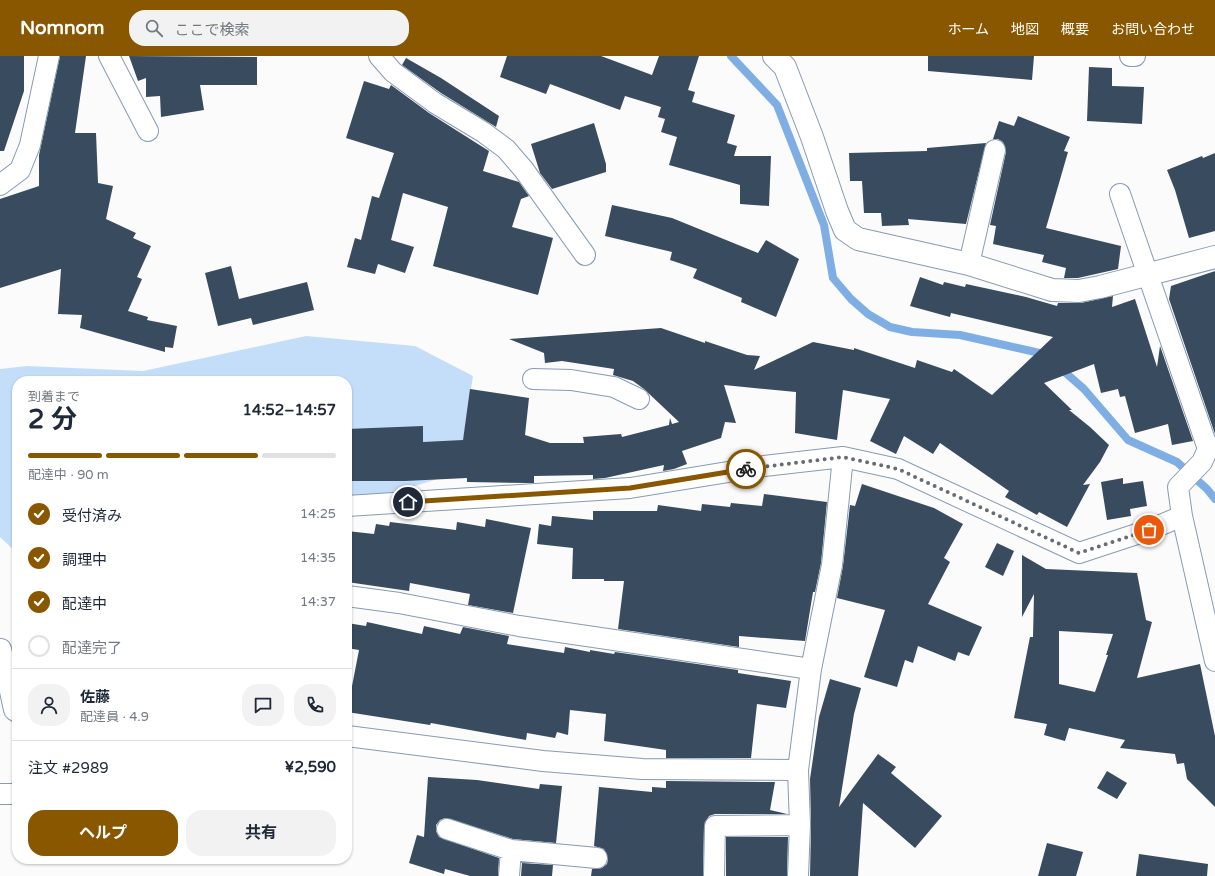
<!DOCTYPE html>
<html lang="ja">
<meta charset="utf-8">
<style>
body{margin:0;font-family:"Varela Round","Noto Sans JP",sans-serif;background:#f2f2f3;color:#1f2937;height:100vh;display:flex;flex-direction:column;font-size:15px;white-space:nowrap}
*{box-sizing:border-box;margin:0}
p{font-size:13px;color:#747a83}
.icon{flex:none;width:22px;height:22px;fill:none;stroke:currentColor;stroke-width:2;stroke-linecap:round;stroke-linejoin:round}
.map{position:relative;flex:1;overflow:hidden}
.drawer{position:absolute;left:12px;top:320px;width:340px;height:488px;display:flex;flex-direction:column;background:#fff;border-radius:16px;box-shadow:0 1px 3px #0004}
.drawer>*{flex:none}
.pin{position:absolute;display:grid;place-items:center;width:34px;height:34px;color:#fff;margin:-17px;border:2px solid #fff;border-radius:50%;box-shadow:0 1px 4px #0007}
.courier{position:absolute;display:grid;place-items:center;width:40px;height:40px;margin:-20px;border:3px solid #895700;border-radius:50%;background:#fff;color:#222;box-shadow:0 1px 5px #0007}
.headline em{font-style:normal;font-weight:700}
.headline div{display:flex;flex-direction:column-reverse}
.headline{display:flex;align-items:center;justify-content:space-between;height:68px;padding:0 16px}
h1{font-size:26px;font-weight:700;line-height:30px}
.bar{display:grid;grid-template-columns:repeat(4,1fr);gap:6px 4px;align-content:center;height:48px;padding:0 16px}
.bar i{height:5px;border-radius:3px;background:#e0e1e3}
.bar .active{background:#895700}
.bar p{grid-column:span 4}
.line{display:flex;align-items:center;gap:10px;padding:0 16px;border-top:1px solid #e0e1e3}
.line div{flex:1}
.round{display:grid;place-items:center;flex:none;width:42px;height:42px;border-radius:16px;background:#f2f2f3}
ol{padding:0 16px;list-style:none}
li{display:flex;align-items:center;gap:12px;height:44px}
li p{margin-inline-start:auto}
li .icon{padding:4px;border-radius:50%;background:#895700;color:#fff;stroke-width:4}
li:last-child{color:#747a83}
li i{width:22px;height:22px;border:2px solid #e0e1e3;border-radius:50%}
.button{display:flex;gap:8px;margin-top:auto;padding:8px 16px}
.button a{flex:1;height:46px;border-radius:16px;background:#895700;color:#fff;font-size:16px;font-weight:700;line-height:46px;text-align:center}
.button a+a{background:#f2f2f3;color:#1f2937}
header{display:flex;align-items:center;gap:24px;box-sizing:border-box;height:56px;padding:0 20px;background:#895700;color:#fff}
header strong{font-size:19px}
nav{display:flex;gap:22px;margin-inline-start:auto;font-size:14px}
.search{width:280px;height:36px;background:#f2f2f3;display:flex;align-items:center;gap:10px;box-sizing:border-box;padding:0 14px;border-radius:16px;color:#747a83;font-size:15px}
.map>svg:first-child{display:block}
.green{fill:#c4defa}
.lines{fill:none;stroke-linecap:round;stroke-linejoin:round}
.stream{stroke:#7eaee3;stroke-width:8}
.building{fill:#384b5f;fill-rule:evenodd}
.street-casing{stroke:#879bb2;stroke-width:22}
.secondary-casing{stroke:#879bb2;stroke-width:24}
.street{stroke:#fff;stroke-width:20}
.secondary{stroke:#fff;stroke-width:22}
.done{stroke:#676d72;stroke-width:4;stroke-dasharray:0 7.2}
.route{stroke:#895700;stroke-width:5}
</style>
<header>
<strong>Nomnom</strong>
<div class="search"><svg class="icon" aria-label="search" viewBox="0 0 24 24"><circle cx="10" cy="10" r="6"/><path d="M15 15l6 6"/></svg>ここで検索</div>
<nav><a>ホーム</a><a>地図</a><a>概要</a><a>お問い合わせ</a></nav>
</header>
<div class="map">
<svg width="1215" height="820" viewBox="0 0 1215 820">
<rect width="100%" height="100%" fill="#fbfbfb"/>
<path class="green" d="M306,280l109,10 58,30 -15,97 -111,33v-125h-330v172l-17,-16v-168l27,-3 116,5z"/>
<g class="lines">
<path class="stream" d="M731,0l46,49 47,120 9,53 18,21 17,15 22,13 22,5 48,3 84,19 2,2
M1059,311l25,22 44,51 49,22 30,27 8,10"/>
</g>
<path class="building" d="M0,0h24v35l-20,60h-4z
M60,0h26l-11,77h21l2,50 15,3 -7,33 30,14 -3,5 18,8 -14,31 5,2 -14,32 20,6 -1,3 30,6 -4,22 -8,-1v5l-85,-24 2,-13 -24,-1 3,-45 -61,19v-89l39,-13v-31z
M129,0l128,1v28h-57l4,25 -43,7 -1,-21 -14,1v-19l-8,3z
M507,0h94l51,19 7,-19h40l-11,34 7,2 -3,10 43,13 -8,28 10,3 -3,10h37l-2,50 -29,-2v-19l-71,-20 8,-28 -16,-5 4,-13 -7,-2 3,-10 -36,-11 -5,14 -70,-26 -4,10 -46,-17z
M928,0h106l-2,24 -104,-9z
M406,2l35,20 58,38 -3,11 -55,-34 -39,-28z
M1089,11l23,1v18l32,1 -2,37 -55,-3z
M364,25l25,8 2,-4 38,28 60,38 -6,20 36,11 10,14 -8,3 -9,28 41,11 -15,57 -105,-29 15,-59 -45,-14 -12,47 23,7 -9,26 -27,-9 -3,10 -28,-7 8,-29 6,2 11,-44 7,2 15,-45 -48,-15z
M1018,60l52,21 -6,14 4,1 -22,76 75,18 -3,23 -40,9h-14l2,-10 -24,-6 2,-7 -51,-11 3,-18 -6,-1 16,-73 -3,-10 -5,-3h-5l6,-18 15,5z
M594,67l12,41v8l-54,17 -12,-16 -9,-29z
M986,87l-20,81 -58,-5 1,6 -27,1 -1,-13h-17l-2,-32h-12l-1,-28 78,-2v-3z
M1215,97v78l-26,7 -14,-48 -8,-20 35,-14 1,2z
M612,149l60,13 86,35 8,-13 33,19 -23,58 -35,-15 1,-4 -49,-20 4,-9 -27,-9 2,-8 -67,-16z
M231,210l8,33 68,-17 7,28 -61,15 -2,-7 -33,8 -13,-53z
M1215,215v163l-46,-135 2,-13z
M920,221l23,8 1,-3 21,5 1,-3 60,13 31,9 1,-3h23l32,-7 -1,11 23,-8 22,68 3,-21 33,95 -21,4 -4,-21 -33,9 -10,-37 -5,1 -2,-8 -17,4 -7,-29 -50,19 28,27h-3l21,17 19,18 -9,17 -17,23 7,-1 -23,43 -28,-15 -2,3 -32,-18 4,-6 -69,-48 -7,11 -29,-18 -8,18 -26,-13 20,-42 -47,-9 -6,50 -42,-7 1,-41 -72,-7 12,38 -11,-1 -4,16 -39,13 5,13 -13,5 -11,2 1,-6 -59,13 -12,1v-4l-59,1v7h-5l-62,-1v-4l-62,3h-58v-52l76,-3v16l40,-2 7,-51 59,9 -4,37 25,8h34l-1,-6 38,-3 1,3 47,-12 1,-7 2,6 7,-2 -35,-33 -11,-8 -20,-6 1,-6 -52,-8 -17,2 -1,-10 -35,-14 152,-11 44,15v-2l42,14 13,1 -6,14 59,-28 41,8v-2l61,20 2,-8 35,12 2,-3 38,26 61,-58 -102,-24 -1,4 -40,-11z
M1123,422v6l20,-3 4,25 -17,3 1,7 -24,4 -6,-38z
M862,428l72,24 29,16 -19,34 6,4 -22,42 54,23 -13,29 -11,-4 -3,9 -37,-15 -5,17 -8,-3 -8,27 -33,-10 21,-67 -48,-12 6,-32 7,-61 5,1z
M764,438l63,8 -6,61 -6,29h-2l-8,49 -66,-5v11l-121,-18 6,-48h-20v-2h-32l1,-31 -36,-4 2,-20 12,2 1,-10 41,4v-9h64l1,-6 43,6 1,-7 28,3 1,-4 31,3z
M486,463l45,9 -18,85 -45,-8 2,-11 -60,-11 -1,8 -62,-9v-51l27,3 2,-10 13,2 1,-4 66,8 1,-8 28,5z
M997,487l17,8 -11,25 -18,-9z
M1022,499l24,14 91,4 9,47 6,2 -15,56 63,-14 15,72v71l-28,-28 -3,-16 -7,1 -2,-10 -55,-6 5,-8 -56,-12 -4,13 -21,-6 3,-11 -33,-6 16,-81h3l1,-43 -12,23zM1059,575l54,3 -7,21h2l-13,37 -36,-8z
M367,566l55,12 2,-8 36,8 3,-7 46,9 -2,8 57,9 1,-6 25,5v-2l24,4 1,-2 123,18v3l53,8 -5,27 -29,-4 -6,54h-85v-8l-62,-9 2,-27 -36,-4 -2,25 -11,-3 -2,6 -28,-5 -1,7 -95,-17 -1,2 -83,-13 12,-62 -12,-2v-25l19,3z
M830,623l31,9 -7,26 -15,93 39,-53 18,13 -5,6 51,43 -27,32 -52,-45 -5,73h-48l1,-51 -1,-46 9,-62z
M1107,715l20,12 -10,16 -20,-11z
M428,721l49,3 62,9 1,-5 22,2 -6,57 -43,-4 -68,-21 -5,2 -4,5v6l3,6 60,21 -1,18h-28l-25,-7 -1,5 -35,-11 8,-28 7,2z
M666,725l109,1 -5,28 17,4h-72l-6,2 -5,10 -1,50h-112l1,-7 10,-1 5,-4 1,-5 -4,-10 -10,-3 5,-59 53,5v-5l14,1z
M726,781h62l-1,39h-61z
M1047,787l36,9 -7,24h-38z
M1139,798l69,10 -1,12h-71z
M522,807l31,2 -1,11h-31z"/>
<g class="lines">
<g class="street-casing">
<path id="street" d="M109,0l39,75
M379,0l14,16 42,31 48,29 23,17 18,21 61,85
M1130,0h5
M0,129l20,-15 10,-25 19,-89
M1120,138l88,255 7,-2
M969,208l26,-114
M533,323l38,1 43,7 25,12
M347,450l283,-18 134,-22 79,-9 55,12 181,84 70,-23 33,-14 -4,-29 24,-25 6,-13
M1182,460l33,145
M347,540l52,7 120,23 292,43
M1,593l13,61 3,2
M347,680l196,25 99,8 156,1
M0,738h17
M800,769l-2,-55 13,-101 21,-104 11,-108
M447,773l64,21 86,8
M509,820l2,-26
M714,820l1,-50 85,-1 -2,51"/>
</g>
<g class="secondary-casing">
<path id="secondary" d="M774,0l11,11 27,70 25,74 8,19 13,9 111,25 83,26 27,1 21,-4 115,-30"/>
</g>
<use href="#street" class="street"/>
<use href="#secondary" class="secondary"/>
</g>
<g class="lines">
<path class="done" d="M746,413l97,-12 55,12 181,84 70,-23"/>
<path class="route" d="M408,446l222,-14 116,-19"/>
</g>
</svg>
<div class="pin" style="left:1149px;top:474px;background:#ea580c"><svg class="icon" aria-label="bag" viewBox="0 0 24 24"><path d="M5 8h14l-1 12H6zM9 8a3 3 0 0 1 6 0"/></svg></div>
<div class="pin" style="left:408px;top:446px;background:#1f2937"><svg class="icon" aria-label="home" viewBox="0 0 24 24"><path d="M3 11l9-7 9 7M6 9v11h12V9"/></svg></div>
<div class="courier" style="left:746px;top:413px"><svg class="icon" aria-label="bike" viewBox="0 0 24 24"><circle cx="6" cy="16" r="4"/><circle cx="18" cy="16" r="4"/><path d="M6 16l4-8h5l3 8M10 8l3 8H6M13 5h3"/></svg></div>
<section class="drawer">
<div class="headline"><div><h1>2 分</h1><p>到着まで</p></div><em>14:52–14:57</em></div>
<div class="bar"><i class="active"></i><i class="active"></i><i class="active"></i><i></i><p>配達中 · 90 m</p></div>
<ol>
<li><svg class="icon" aria-label="check" viewBox="0 0 24 24"><path d="M5 12l5 5 9-10"/></svg>受付済み<p>14:25</p></li>
<li><svg class="icon" aria-label="check" viewBox="0 0 24 24"><path d="M5 12l5 5 9-10"/></svg>調理中<p>14:35</p></li>
<li><svg class="icon" aria-label="check" viewBox="0 0 24 24"><path d="M5 12l5 5 9-10"/></svg>配達中<p>14:37</p></li>
<li><i></i>配達完了</li>
</ol>
<div class="line" style="height:72px"><a class="round"><svg class="icon" aria-label="person" viewBox="0 0 24 24"><circle cx="12" cy="8" r="4"/><path d="M4 21q1-7 8-7t8 7"/></svg></a><div><b>佐藤</b><p>配達員 · 4.9</p></div><a class="round"><svg class="icon" aria-label="chat" viewBox="0 0 24 24"><path d="M4 5h16v11H9l-5 4z"/></svg></a><a class="round"><svg class="icon" aria-label="phone" viewBox="0 0 24 24"><path d="M5 4h4l2 5-3 2q2 4 5 5l2-3 5 2v4C11 20 4 13 5 4z"/></svg></a></div>
<div class="line" style="height:52px"><div>注文 #2989</div><b>¥2,590</b></div>
<div class="button"><a>ヘルプ</a><a>共有</a></div>
</section>
</div>
